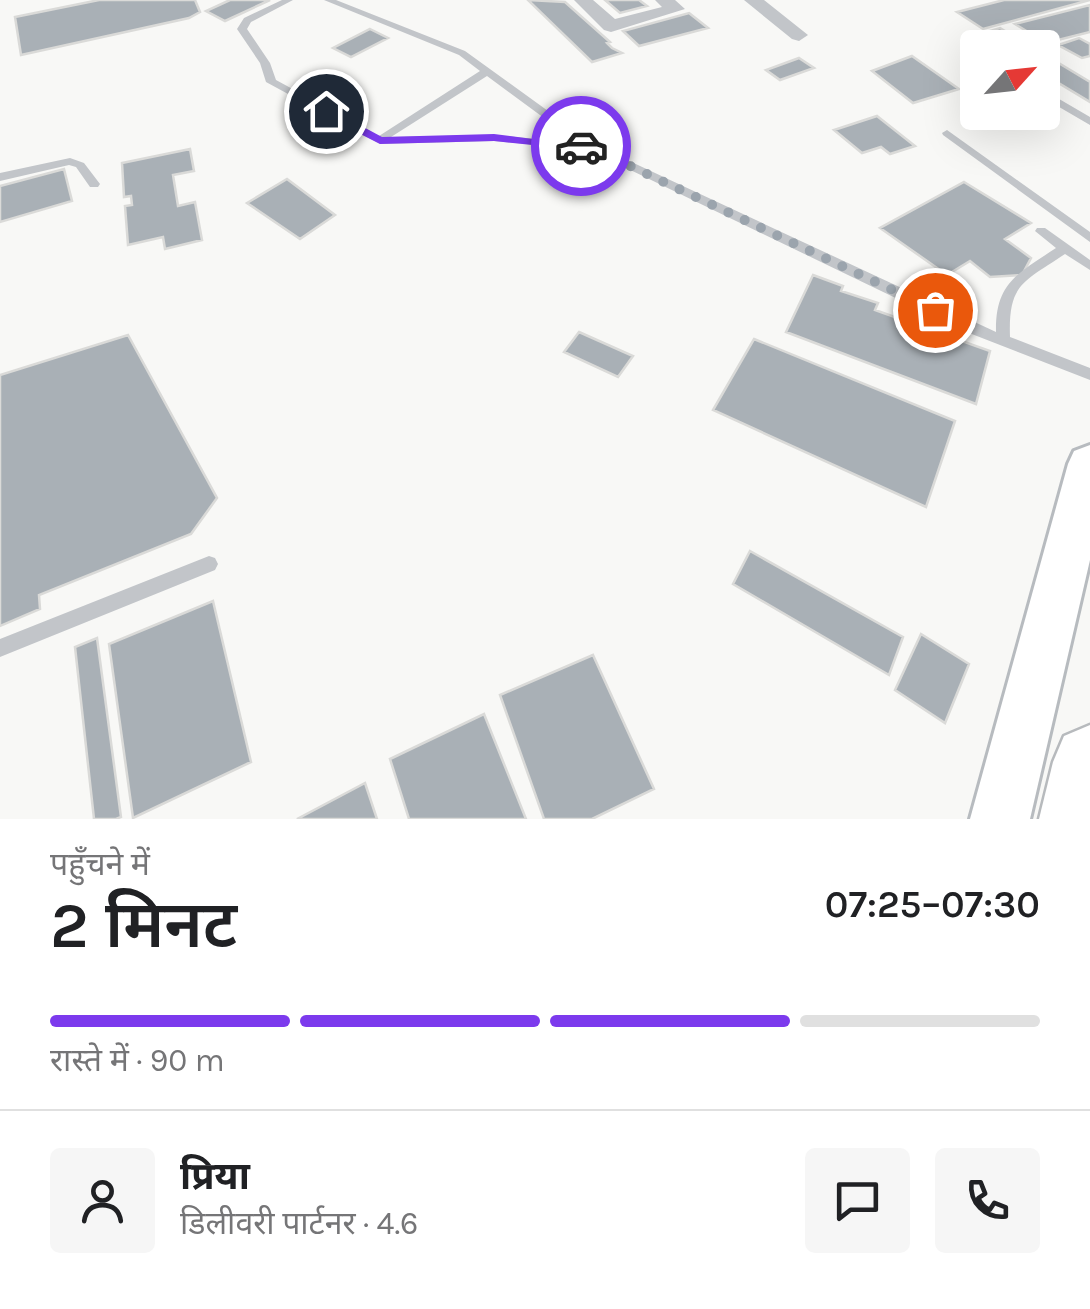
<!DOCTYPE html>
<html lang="hi">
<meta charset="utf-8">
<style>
body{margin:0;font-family:Karla,"Noto Sans Devanagari",sans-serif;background:#f6f6f6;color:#202124;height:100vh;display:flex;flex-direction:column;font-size:38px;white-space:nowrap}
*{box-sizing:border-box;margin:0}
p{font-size:32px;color:#757577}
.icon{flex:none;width:55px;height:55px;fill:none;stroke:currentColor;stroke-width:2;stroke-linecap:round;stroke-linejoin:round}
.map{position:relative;height:819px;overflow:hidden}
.drawer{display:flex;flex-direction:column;background:#fff;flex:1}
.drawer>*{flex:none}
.needle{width:65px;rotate:63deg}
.tools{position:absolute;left:960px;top:30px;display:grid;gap:20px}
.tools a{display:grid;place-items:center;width:100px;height:100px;border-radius:10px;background:#fff;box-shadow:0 10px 40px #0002;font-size:50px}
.pin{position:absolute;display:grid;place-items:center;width:85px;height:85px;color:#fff;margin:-42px;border:5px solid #fff;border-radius:50%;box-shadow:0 2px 10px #0007}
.courier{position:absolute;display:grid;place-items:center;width:100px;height:100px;margin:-50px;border:8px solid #7c3aed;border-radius:50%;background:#fff;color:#222;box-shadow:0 2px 12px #0007}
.head em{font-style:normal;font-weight:600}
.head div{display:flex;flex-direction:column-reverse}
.head{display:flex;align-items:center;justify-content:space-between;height:170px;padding:0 50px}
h1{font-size:65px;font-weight:600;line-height:75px}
.bar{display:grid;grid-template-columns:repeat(4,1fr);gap:15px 10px;align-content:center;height:120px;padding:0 50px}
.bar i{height:12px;border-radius:8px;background:#e0e0e0}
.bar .selected{background:#7c3aed}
.bar p{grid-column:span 4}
.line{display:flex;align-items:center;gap:25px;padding:0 50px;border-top:2px solid #e0e0e0}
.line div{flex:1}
.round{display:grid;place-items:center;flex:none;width:105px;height:105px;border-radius:10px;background:#f6f6f6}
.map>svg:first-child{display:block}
.building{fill:#a9b0b6;stroke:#dadad8;stroke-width:2.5}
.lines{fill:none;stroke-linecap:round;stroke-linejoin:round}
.secondary-casing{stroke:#b7bbbf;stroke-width:6}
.highway-casing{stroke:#b7babd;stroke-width:5}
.lane{fill:#c2c5c9;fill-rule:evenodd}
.street{fill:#c2c5c9;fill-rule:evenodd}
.secondary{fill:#fff;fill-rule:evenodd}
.highway{fill:#fff;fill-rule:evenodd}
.route{fill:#7c3aed}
.done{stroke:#9ba4ad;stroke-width:10;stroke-dasharray:0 18}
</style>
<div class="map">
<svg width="1090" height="819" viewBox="0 0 1090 819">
<rect width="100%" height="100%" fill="#f8f8f6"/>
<path class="building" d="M99,0h96l5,12 -11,6 -168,37 -6,-38z
M230,0h40l-45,21 -19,-10z
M528,0l37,2 45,40 -3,1 5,5 10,5 -30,9z
M605,0h34l8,6 -27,7z
M1004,0h86l-107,29 -26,-17z
M1090,5v27l-44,11 -31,-19z
M689,13l19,15 -69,18 -16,-15z
M1000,28l33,20h-32l-21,-14z
M370,29l18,9 -37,19 -18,-9z
M1079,38l11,6v12l-8,2 -24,-13z
M1042,53l48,29v20l-48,-29z
M912,56l47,33 -46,14 -41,-32z
M799,58l15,10 -34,12 -14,-10z
M877,116l38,30 -25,8 -9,-7 -19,6 -28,-23z
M190,149l4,22 -21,4 5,31 17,-4 7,38 -37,9 -2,-12 -35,8 -3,-39 7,-1 -1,-9 -7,1 -2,-34z
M64,169l8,32 -72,21v-36z
M287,179l48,36 -35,24 -53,-36z
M964,182l67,41 -26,16 26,19 -9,17 -32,2 -20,-16 -23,14 -67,-47z
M813,275l30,11 -2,5 37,12 -3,7 115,41 -14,53 -190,-72z
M579,332l54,24 -15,21 -54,-25z
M128,335l89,163 -26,36 -152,61 1,14 -40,17v-251z
M754,339l201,82 -29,86 -213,-97z
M750,551l153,86 -14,38 -156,-91z
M213,601l38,161 -118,56 -24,-174z
M921,634l48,30 -24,59 -50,-33z
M97,638l24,179 -5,2h-22l-19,-172z
M593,655l61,134 -62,30h-48l-44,-124z
M484,714l42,105h-117l-19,-60z
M365,783l12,36h-80z"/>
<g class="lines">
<g class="secondary-casing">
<path id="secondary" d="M1090,445v115l-60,259h-60l98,-355 6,-13z"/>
</g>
<g class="highway-casing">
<path id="highway" d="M1090,725v94h-51l14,-57 11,-26z"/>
</g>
<path class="lane" d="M282,0h11l-42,22 -4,7 23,34 6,17 103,56 101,-65 -21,-16 -135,-55h12l129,51 130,94 401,187c-1,-50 23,-59 60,-84l-21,-17 2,-3h8l45,32v10l-25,-16c-41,28 -57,29 -55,83l80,31v12l-126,-49 -375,-181 -95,-9 -114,3 -114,-62 -6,-19 -23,-34 7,-11zM487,76l91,67 -84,-8 -103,2z
M1042,89l48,28v8l-48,-28z
M947,130l143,102v10l-147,-107 -1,-2z
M70,158l14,5 16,21 -2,3h-8l-14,-20 -7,-2 -69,16v-8z
M209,556l6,2 3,6 -3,6 -215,87v-18z"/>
<path class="street" d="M574,0h19l22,19 47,-12 -7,-7h20l10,9 -74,23 -7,-2z
M744,0h20l44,35 -9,6 -7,-2z"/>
<use href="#secondary" class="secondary"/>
<use href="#highway" class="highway"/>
</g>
<path class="route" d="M321,109h9l52,28 112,-3 93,12 -6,4 -87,-9 -114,3 -59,-30z"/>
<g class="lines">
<path class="done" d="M581,146l11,2 343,162"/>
</g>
</svg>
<div class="tools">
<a><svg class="needle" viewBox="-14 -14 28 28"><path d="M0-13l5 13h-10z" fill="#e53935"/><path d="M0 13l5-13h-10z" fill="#757577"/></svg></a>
</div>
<div class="pin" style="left:935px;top:310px;background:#ea580c"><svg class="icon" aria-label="bag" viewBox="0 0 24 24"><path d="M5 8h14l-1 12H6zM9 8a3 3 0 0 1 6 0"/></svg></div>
<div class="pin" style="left:326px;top:111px;background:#1f2937"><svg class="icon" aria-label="home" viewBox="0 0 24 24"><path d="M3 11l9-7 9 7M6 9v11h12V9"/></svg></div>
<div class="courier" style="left:581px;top:146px"><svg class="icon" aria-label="car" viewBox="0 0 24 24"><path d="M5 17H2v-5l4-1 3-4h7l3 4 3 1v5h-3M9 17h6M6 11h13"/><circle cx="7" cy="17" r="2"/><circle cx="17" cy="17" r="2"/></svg></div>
</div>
<section class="drawer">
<div class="head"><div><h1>2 मिनट</h1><p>पहुँचने में</p></div><em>07:25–07:30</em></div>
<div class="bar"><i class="selected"></i><i class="selected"></i><i class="selected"></i><i></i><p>रास्ते में · 90 m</p></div>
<div class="line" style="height:180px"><a class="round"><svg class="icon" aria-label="person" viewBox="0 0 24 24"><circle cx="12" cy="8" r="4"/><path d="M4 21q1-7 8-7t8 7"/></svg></a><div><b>प्रिया</b><p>डिलीवरी पार्टनर · 4.6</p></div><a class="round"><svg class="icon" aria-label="chat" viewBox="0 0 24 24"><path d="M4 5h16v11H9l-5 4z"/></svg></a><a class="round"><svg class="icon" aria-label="phone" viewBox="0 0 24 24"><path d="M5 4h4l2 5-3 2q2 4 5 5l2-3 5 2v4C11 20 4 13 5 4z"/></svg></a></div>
</section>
